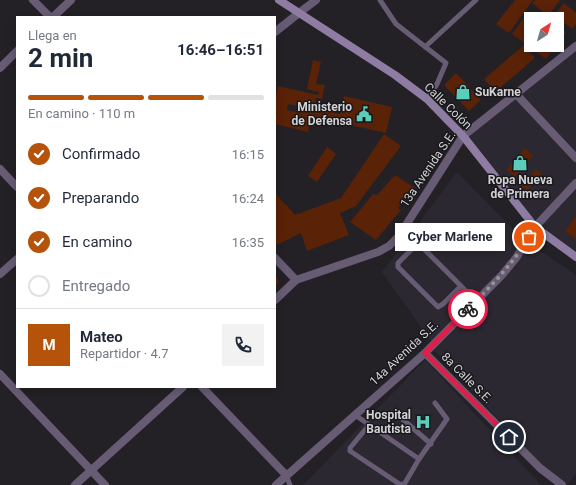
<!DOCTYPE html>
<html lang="es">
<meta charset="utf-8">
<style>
body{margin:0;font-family:Roboto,sans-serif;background:#f2f2f3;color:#1f2937;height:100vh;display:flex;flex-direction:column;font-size:15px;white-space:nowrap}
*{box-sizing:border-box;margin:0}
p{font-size:13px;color:#747a83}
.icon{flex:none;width:22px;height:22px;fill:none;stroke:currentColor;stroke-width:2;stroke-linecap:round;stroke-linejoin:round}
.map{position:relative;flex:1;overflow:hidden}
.side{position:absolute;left:16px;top:16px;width:260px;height:372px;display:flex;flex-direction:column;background:#fff;border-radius:0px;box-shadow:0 2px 10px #0003}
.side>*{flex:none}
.needle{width:26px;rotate:37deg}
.buttons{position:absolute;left:524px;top:12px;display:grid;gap:8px}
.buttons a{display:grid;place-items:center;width:40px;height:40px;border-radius:0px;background:#fff;box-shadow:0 2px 10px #0003;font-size:20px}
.pin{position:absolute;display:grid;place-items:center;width:34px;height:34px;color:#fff;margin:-17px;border:2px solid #fff;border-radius:50%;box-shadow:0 1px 4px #0007}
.courier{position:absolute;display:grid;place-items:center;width:40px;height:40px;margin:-20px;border:3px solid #e11d48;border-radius:50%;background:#fff;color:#222;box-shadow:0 1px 5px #0007}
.bubble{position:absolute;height:28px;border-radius:0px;background:#fff;box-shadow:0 2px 10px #0003;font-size:13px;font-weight:700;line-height:28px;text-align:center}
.head em{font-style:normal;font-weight:700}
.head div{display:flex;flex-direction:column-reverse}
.head{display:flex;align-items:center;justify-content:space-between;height:68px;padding:0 12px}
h1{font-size:26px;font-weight:700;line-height:30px}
.bar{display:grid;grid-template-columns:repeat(4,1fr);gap:6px 4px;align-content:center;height:48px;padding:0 12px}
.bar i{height:5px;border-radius:3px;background:#e0e1e3}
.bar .on{background:#b45309}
.bar p{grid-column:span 4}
.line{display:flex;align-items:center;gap:10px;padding:0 12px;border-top:1px solid #e0e1e3}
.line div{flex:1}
.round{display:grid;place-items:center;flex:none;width:42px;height:42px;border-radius:0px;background:#f2f2f3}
ol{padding:0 12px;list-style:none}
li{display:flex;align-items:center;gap:12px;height:44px}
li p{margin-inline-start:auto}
li .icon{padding:4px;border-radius:50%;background:#b45309;color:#fff;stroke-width:4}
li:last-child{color:#747a83}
li i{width:22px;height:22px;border:2px solid #e0e1e3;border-radius:50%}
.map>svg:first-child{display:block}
.built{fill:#2c2831}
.building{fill:#5a2207;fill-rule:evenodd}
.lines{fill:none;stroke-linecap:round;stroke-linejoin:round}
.service{stroke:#675c74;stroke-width:5}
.minor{stroke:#675c74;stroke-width:8}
.tertiary{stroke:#675c74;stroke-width:8}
.secondary{stroke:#8f7ca3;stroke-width:8}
.done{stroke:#959497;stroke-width:4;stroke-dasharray:0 7.2}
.route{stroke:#e11d48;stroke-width:5}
.labels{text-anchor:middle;stroke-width:3;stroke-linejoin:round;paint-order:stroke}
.poi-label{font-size:12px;font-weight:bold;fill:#d2d2d4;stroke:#19181c;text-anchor:end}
.street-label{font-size:12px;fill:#d2d2d4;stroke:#19181c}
</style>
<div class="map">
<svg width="576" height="485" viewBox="0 0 576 485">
<rect width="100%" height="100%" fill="#232125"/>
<path class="built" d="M576,46v206l-41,-25 -72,-91z
M457,172l66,67 53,36v198l-8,12 -26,-19 -107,-115 -9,-17 -44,-62z
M425,360l116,125h-238z"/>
<path class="building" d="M515,0h18l-24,33 -13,-9z
M535,0h25l-12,16 -16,-13z
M564,3l12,10v11l-4,5 -18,-14z
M526,15l5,4v26h25l-10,14 -34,-25z
M557,25l9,7 -9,12z
M524,45l11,13 -40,34 -11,-13z
M313,60l8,2 -5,22 9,1 -3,14 -6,-1 -2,10 26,6 4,-18 48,11 -6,26 -75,-17 -3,16 -33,-8v-25l3,-13 40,9 1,-3 -12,-3zM288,104l10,2 -2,6 -9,-2z
M456,73l25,27 -12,11 -25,-26z
M384,134l17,12 -45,60 -16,7 9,22 -42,16 -6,-18 -24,12 -2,-2v-50l20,22 46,-17z
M327,147l9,7 -19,28 -9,-6z
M525,148l8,7 -18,22 -9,-7z
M536,169l6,5 -15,17 -6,-6z
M395,175l20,13 -17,20 3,2 -25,30 -26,-18 23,-28 4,1z
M576,215v24l-11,-7z
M275,275l4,7 -4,4z"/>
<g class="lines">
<path class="service" d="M380,0l16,24 50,39 -9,21 -10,15
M425,47l51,-47
M461,286l-18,18 -5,3 -40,-40v-4l17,-17 7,1 54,54
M355,415l64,44
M399,416l32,28
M369,425l-19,23v3l51,34 4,-2 14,-24 28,-40 -12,-16
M286,475l4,10"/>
<path class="minor" d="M33,0l17,17
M299,13l17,-13
M53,17l18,-17
M0,68l17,-17
M516,94l60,64
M0,169l17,18
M275,258l21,22
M275,300l21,-20 82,-28 11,-6 10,-10 64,-100 113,-90
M425,353l115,115 22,17
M0,374l105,111
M202,387l84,88
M75,485l108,-98
M276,485l149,-132 77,-78 14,-17 19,-31 41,-44"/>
<path class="tertiary" d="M275,32l24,-19
M0,274l17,-15"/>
<path class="secondary" d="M279,0l116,75 32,24 36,37 72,91 41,30"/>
</g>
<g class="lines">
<path class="done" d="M468,309c23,-23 44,-44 61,-72"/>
<path class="route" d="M468,309l-43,44 84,84"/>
</g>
<defs>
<g id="shop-bare" transform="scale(1.2)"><path d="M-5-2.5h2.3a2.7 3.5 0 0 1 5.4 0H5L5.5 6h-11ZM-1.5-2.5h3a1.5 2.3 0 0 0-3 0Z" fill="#5bcebb" stroke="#19181c" stroke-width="2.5" paint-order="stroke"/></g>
<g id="civic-bare" transform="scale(1.2)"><path d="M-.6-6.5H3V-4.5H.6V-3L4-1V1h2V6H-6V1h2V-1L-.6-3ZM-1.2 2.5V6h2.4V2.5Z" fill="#5bcebb" stroke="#19181c" stroke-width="2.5" paint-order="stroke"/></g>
<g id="hospital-bare" transform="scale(1.2)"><path d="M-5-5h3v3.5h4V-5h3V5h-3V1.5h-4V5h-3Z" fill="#5bcebb" stroke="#19181c" stroke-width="2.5" paint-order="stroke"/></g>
</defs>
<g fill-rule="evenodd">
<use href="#shop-bare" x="463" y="92"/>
<use href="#civic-bare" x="364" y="114"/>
<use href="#shop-bare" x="520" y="163"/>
<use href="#hospital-bare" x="423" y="422"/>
</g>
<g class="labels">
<g class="poi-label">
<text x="475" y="96" text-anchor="start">SuKarne</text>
<text x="352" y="111">Ministerio<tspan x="352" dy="14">de Defensa</tspan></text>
<text x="520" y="184" text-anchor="middle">Ropa Nueva<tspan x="520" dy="14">de Primera</tspan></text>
<text x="411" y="419">Hospital<tspan x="411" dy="14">Bautista</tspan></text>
</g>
<g class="street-label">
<text transform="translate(448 106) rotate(44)" y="4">Calle Colón</text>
<text transform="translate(428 169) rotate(-56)" y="4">13a Avenida S.E.</text>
<text transform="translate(404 353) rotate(-43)" y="4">14a Avenida S.E.</text>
<text transform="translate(467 378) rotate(45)" y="4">8a Calle S.E.</text>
</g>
</g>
</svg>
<div class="buttons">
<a><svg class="needle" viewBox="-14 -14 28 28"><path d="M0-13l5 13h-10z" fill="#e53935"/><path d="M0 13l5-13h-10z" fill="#747a83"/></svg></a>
</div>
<div class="pin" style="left:529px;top:237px;background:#ea580c"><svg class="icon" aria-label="bag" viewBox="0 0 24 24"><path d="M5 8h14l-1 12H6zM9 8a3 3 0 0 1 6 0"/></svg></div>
<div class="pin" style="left:509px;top:437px;background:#1f2937"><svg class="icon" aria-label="home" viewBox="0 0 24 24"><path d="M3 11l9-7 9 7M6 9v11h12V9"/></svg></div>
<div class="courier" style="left:468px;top:309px"><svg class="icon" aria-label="bike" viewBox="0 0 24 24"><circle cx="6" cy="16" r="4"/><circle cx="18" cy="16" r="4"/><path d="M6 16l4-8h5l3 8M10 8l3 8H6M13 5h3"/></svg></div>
<div class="bubble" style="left:395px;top:223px;width:110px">Cyber Marlene</div>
<section class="side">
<div class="head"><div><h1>2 min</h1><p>Llega en</p></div><em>16:46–16:51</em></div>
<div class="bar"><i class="on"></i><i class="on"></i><i class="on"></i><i></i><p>En camino · 110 m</p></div>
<ol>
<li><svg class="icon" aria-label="check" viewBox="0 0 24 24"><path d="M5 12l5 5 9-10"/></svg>Confirmado<p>16:15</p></li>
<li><svg class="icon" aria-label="check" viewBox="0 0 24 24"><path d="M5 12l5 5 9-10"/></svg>Preparando<p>16:24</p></li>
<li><svg class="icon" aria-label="check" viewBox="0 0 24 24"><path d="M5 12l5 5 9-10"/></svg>En camino<p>16:35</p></li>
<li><i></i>Entregado</li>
</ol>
<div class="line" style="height:72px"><b class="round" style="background:#b45309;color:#fff">M</b><div><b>Mateo</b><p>Repartidor · 4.7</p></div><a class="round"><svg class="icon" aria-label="phone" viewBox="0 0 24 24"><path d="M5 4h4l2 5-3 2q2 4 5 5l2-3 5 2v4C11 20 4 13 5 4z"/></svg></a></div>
</section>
</div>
